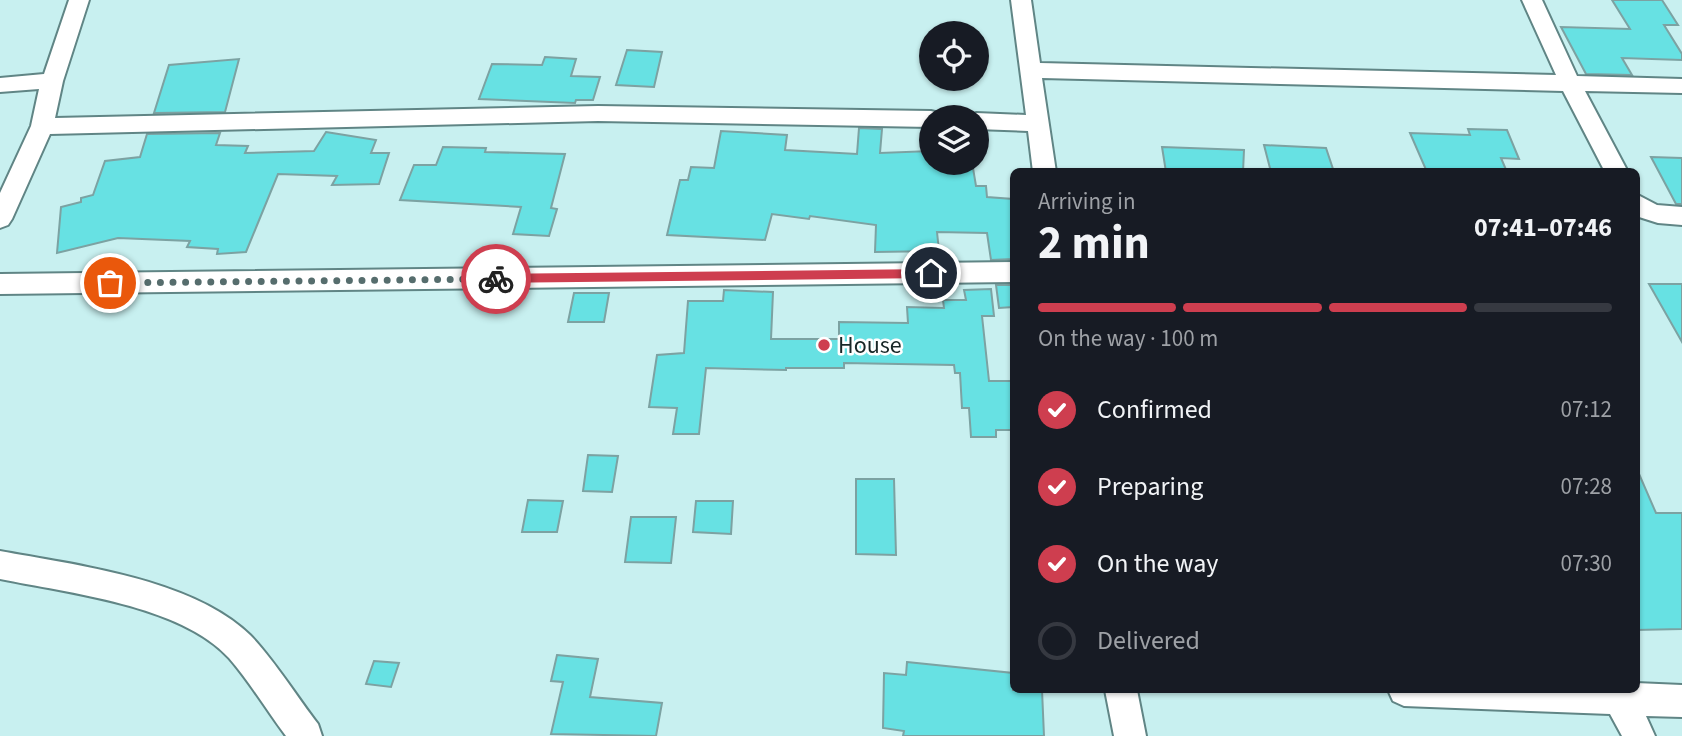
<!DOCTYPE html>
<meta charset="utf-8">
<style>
body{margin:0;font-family:"Source Sans 3",sans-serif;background:#242831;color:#f1f3f6;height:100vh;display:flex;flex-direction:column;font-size:26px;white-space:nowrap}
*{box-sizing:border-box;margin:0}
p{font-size:23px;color:#9ea1a6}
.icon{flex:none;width:38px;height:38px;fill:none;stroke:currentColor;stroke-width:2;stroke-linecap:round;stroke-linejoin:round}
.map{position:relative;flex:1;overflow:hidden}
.panel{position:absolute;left:1010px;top:168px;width:630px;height:525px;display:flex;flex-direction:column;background:#171b24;border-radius:10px;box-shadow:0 2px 5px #0004}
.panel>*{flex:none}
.buttons{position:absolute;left:919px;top:21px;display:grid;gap:14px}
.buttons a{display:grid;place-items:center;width:70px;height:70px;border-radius:50%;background:#171b24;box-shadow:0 2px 5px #0004;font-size:35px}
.pin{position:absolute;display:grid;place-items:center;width:60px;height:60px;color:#fff;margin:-30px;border:4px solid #fff;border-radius:50%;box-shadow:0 2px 7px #0007}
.courier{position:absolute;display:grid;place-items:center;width:70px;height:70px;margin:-35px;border:5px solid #ce3e4f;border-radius:50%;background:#fff;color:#222;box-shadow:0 2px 9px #0007}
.headline em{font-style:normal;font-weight:700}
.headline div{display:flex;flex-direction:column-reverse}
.headline{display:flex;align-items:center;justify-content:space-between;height:119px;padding:0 28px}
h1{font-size:46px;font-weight:700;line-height:52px}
.bar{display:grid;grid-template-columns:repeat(4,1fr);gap:10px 7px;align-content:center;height:84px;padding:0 28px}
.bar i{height:9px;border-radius:5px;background:#363941}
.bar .current{background:#ce3e4f}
.bar p{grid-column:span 4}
ol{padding:0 28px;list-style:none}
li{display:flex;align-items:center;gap:21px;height:77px}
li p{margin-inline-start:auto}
li .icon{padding:7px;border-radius:50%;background:#ce3e4f;color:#fff;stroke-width:4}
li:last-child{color:#9ea1a6}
li i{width:38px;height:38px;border:4px solid #363941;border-radius:50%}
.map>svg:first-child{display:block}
.building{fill:#67e1e3;stroke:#7ca2a2;stroke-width:2}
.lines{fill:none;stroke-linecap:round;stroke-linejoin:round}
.minor-casing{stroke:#608585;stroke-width:4}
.minor{fill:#fff;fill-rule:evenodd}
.route{fill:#ce3e4f}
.done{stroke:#566d6d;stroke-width:7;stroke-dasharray:0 12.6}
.poi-dot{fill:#ce3e4f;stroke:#fff;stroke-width:2.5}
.labels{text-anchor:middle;stroke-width:5;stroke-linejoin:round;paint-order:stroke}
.poi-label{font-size:24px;fill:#182727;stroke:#fff;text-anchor:start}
</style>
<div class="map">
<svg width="1682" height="736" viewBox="0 0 1682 736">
<rect width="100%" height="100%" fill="#c8f0f0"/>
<path class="building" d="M1612,0h50l16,25h-14l18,29v6l-60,-2 10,17 -46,-1 -25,-47 69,2z
M627,50l35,2 -8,35 -38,-2z
M545,57l31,2 -5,17 29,1 -7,23h-17l-1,3 -96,-4 13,-35 50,1z
M239,59l-14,53 -71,1 15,-48z
M859,128l23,1 -2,24 51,-2v12h7v6l35,-1 3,18h10l1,11 26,2v60l-22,1 -4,-27 -50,-1 2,19 -64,1 1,-27 -66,-9 -1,3 -37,-5 -7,26 -98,-5 13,-55h8l3,-13 23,1 7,-37 66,4 -2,15 72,4z
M1468,129l39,1 12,29 -18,-1 6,14h-80l-17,-39 60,2z
M326,132l50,8 -5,13h18l-10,31 -47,1 5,-9 -59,-2 -32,78 -29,2 1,-5 -31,-2 3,-6 -72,-3 -61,15 4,-46 20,-5v-4l12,-3 12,-34 35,-4 7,-23 73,-1 -4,12 32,1 -3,7 69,-2z
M1264,145l62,3 8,24h-63z
M443,147l43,1 -1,4 80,2 -14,54 6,1 -8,27 -36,-2 8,-27 -121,-7 14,-35h22z
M1162,147l82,3 -1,22h-77z
M1651,157l31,1v46h-6z
M1649,284h33v58z
M996,285h17v22l-14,1z
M991,289l3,27h-12l7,65h24v49h-17v7h-25l-2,-29h-7l-2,-35h-5l-1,-8 -110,-2v5h-58v2l-80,-2 -7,66h-26l4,-26 -28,-1 8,-52 27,-2 4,-52h35l1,-11 49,2 -2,47h68v-17l69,1 -1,-16 37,1 -1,-8h23l-2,-10z
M574,293h35l-5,29h-36z
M588,455l30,1 -6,36 -29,-1z
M1636,467l20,46h26v116l-46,1z
M856,479h38l2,76 -40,-1z
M528,500l35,1 -6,31h-35z
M696,501h37l-2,33 -38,-2z
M631,517h45l-5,46 -46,-1z
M557,655l41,4 -8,38 72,6 -6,33 -105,-2 12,-52 -12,-1z
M374,661l25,2 -8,24 -25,-3z
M907,662l106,11v17h29l2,46h-141l1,-5 -21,-3 1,-55 22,2z"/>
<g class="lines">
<g class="minor-casing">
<path id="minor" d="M69,0h20l-26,81 -8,37 543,-12 333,5 8,2 2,4h-10v10l-333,-6 -548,13 -38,85 -4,6 -8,3v-35l31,-67 8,-37 -39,3v-14l44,-4z
M1011,0h20l9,63 516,12 -34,-75h20l35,76 105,3v14l-97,-2 43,81h-23l-42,-81 -521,-13 14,94h-23l-5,-41 -52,-2v-12h-9l9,-4 50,2z
M1636,194l21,11 25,2v18l-24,-2 -22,-7z
M1013,262v20l-1013,12v-20z
M0,551c76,14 193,28 250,84 22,22 48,63 68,89l4,12h-36c-19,-25 -36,-54 -57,-78 -48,-53 -161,-65 -229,-79z
M1636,683l46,2v32l-36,-1 9,20h-33l-12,-22 -206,-8 -11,-5 -5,-11h248z
M1105,690h32l9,46h-32z"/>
</g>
<use href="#minor" class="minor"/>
</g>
<path class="route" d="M931,269l6,4 -6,5 -435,5 -6,-4 6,-5z"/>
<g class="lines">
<path class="done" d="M110,283l386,-4"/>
</g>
<circle class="poi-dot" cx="824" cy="345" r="7"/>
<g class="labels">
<g class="poi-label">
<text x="838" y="353">House</text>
</g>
</g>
</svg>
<div class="buttons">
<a><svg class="icon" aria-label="locate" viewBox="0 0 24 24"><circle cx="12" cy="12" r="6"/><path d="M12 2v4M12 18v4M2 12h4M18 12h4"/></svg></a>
<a><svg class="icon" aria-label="layers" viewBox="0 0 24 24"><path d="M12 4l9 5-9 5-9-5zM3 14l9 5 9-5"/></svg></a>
</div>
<div class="pin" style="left:110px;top:283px;background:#ea580c"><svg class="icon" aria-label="bag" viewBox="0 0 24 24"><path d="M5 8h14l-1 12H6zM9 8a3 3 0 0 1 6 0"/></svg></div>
<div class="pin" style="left:931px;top:273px;background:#1f2937"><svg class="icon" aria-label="home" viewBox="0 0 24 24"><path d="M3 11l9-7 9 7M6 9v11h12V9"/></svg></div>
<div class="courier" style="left:496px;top:279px"><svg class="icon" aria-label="bike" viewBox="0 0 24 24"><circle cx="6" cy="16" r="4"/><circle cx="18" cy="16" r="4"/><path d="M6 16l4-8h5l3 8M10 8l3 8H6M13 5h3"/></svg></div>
<section class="panel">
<div class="headline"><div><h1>2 min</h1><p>Arriving in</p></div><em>07:41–07:46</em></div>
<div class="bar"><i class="current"></i><i class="current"></i><i class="current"></i><i></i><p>On the way · 100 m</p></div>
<ol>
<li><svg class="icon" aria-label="check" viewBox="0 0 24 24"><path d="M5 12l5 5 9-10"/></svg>Confirmed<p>07:12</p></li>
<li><svg class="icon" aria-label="check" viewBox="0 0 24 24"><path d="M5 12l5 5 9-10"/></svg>Preparing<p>07:28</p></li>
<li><svg class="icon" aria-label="check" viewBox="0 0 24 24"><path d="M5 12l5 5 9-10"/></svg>On the way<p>07:30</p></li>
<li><i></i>Delivered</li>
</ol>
</section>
</div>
